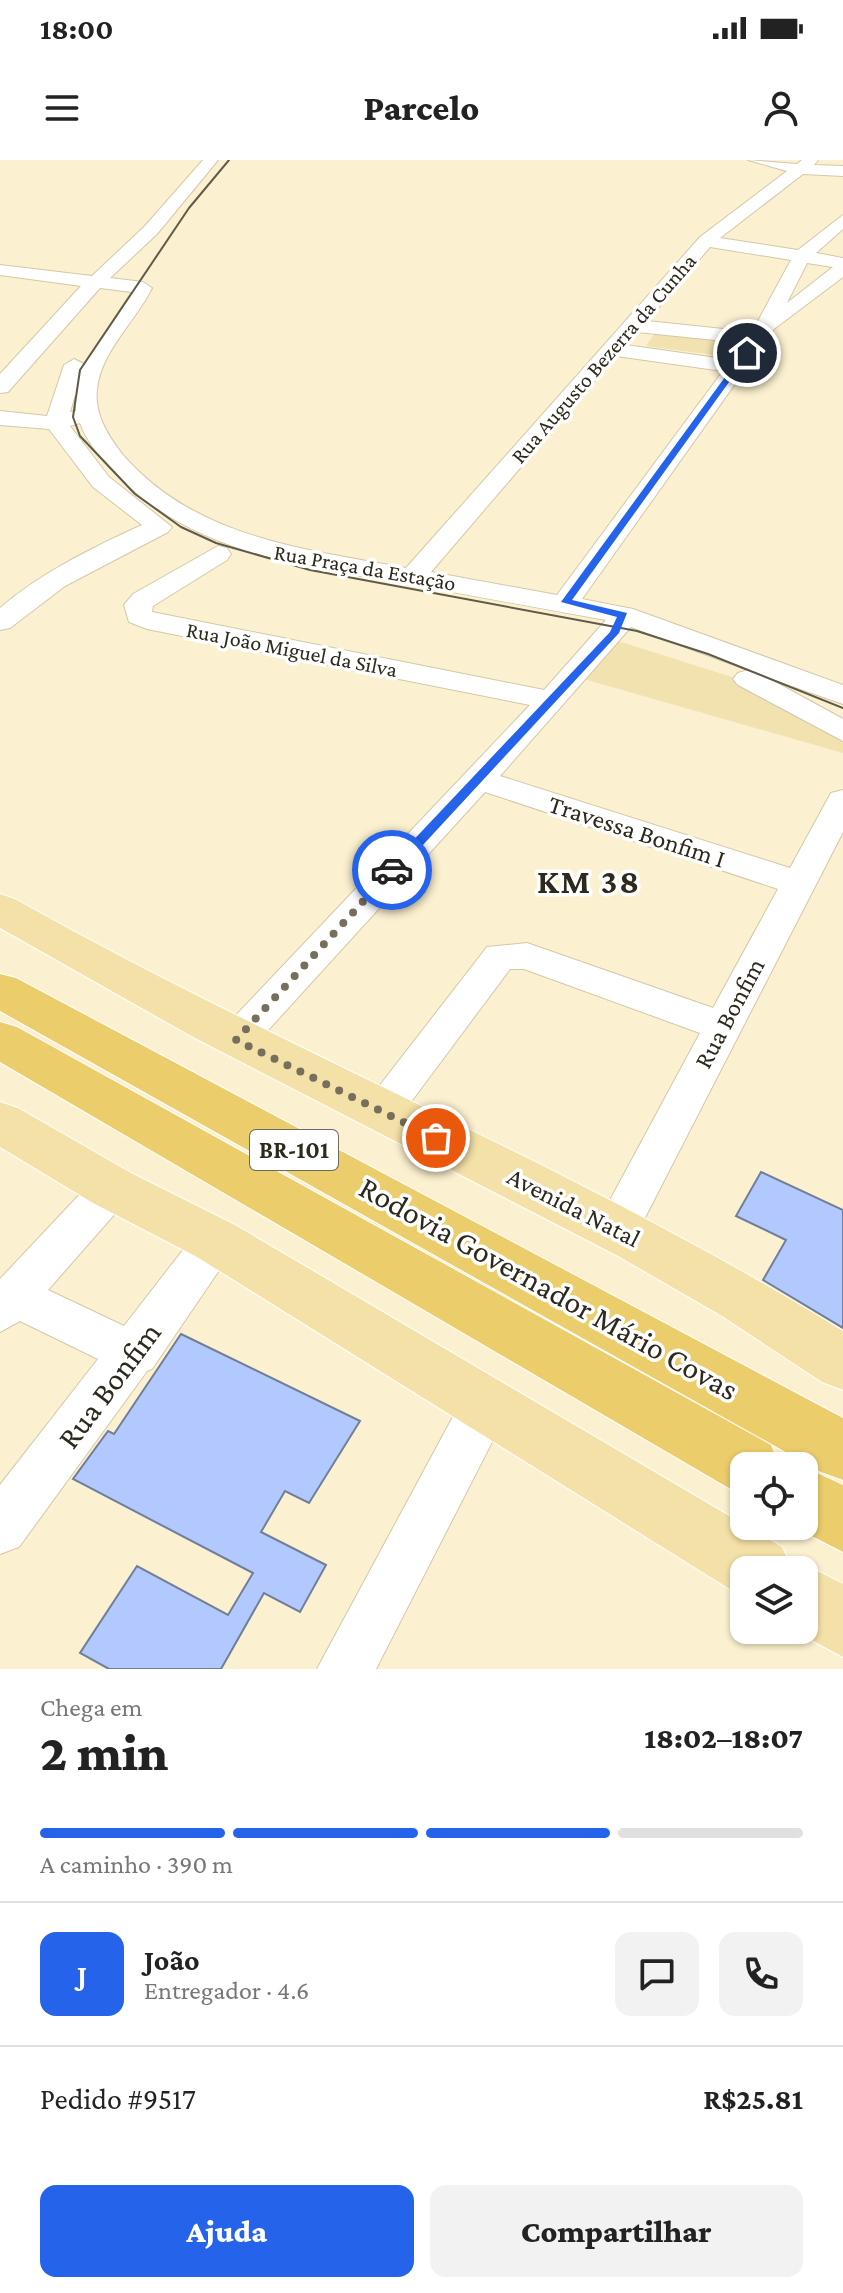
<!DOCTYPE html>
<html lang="pt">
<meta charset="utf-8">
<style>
body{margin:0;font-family:"Crimson Pro",serif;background:#f2f2f2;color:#222;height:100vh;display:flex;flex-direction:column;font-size:30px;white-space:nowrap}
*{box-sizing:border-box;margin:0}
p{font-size:26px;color:#767676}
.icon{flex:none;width:44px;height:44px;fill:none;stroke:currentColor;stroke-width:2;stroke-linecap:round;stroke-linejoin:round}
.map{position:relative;height:1509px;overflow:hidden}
.sheet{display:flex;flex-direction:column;background:#fff;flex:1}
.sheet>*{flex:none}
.fabs{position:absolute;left:730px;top:1292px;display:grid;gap:16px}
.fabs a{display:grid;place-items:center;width:88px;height:88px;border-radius:16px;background:#fff;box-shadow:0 2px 6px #0004;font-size:40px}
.pin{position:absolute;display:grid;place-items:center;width:68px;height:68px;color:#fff;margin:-34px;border:4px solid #fff;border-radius:50%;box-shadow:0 2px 8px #0007}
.courier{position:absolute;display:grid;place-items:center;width:80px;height:80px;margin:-40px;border:6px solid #2563eb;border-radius:50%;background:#fff;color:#222;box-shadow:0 2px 10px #0007}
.head em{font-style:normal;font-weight:800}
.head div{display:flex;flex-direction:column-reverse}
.head{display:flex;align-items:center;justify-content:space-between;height:136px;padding:0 40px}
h1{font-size:52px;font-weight:800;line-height:60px}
.bar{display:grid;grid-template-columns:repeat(4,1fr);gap:12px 8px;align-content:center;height:96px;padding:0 40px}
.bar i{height:10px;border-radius:6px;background:#e0e0e0}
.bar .on{background:#2563eb}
.bar p{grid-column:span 4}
.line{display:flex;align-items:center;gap:20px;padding:0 40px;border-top:2px solid #e0e0e0}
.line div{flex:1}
.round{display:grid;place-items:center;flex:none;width:84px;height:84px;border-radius:16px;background:#f2f2f2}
.action{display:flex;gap:16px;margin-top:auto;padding:16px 40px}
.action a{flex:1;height:92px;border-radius:16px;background:#2563eb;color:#fff;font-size:32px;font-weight:800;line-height:92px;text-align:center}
.action a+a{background:#f2f2f2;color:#222}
.status{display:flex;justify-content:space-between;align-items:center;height:56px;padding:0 40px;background:#fff;direction:ltr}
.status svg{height:22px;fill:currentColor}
header{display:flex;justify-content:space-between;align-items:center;height:104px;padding:0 40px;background:#fff;font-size:36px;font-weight:800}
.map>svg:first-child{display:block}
.green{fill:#f2e2b0}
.building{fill:#b1c9fe;stroke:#717e99;stroke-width:2}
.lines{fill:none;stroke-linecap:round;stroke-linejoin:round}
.minor-casing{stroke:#d3c8a8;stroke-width:2}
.major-casing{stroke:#fff;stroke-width:2}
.highway-casing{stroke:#fff;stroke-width:2}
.minor{fill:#fff;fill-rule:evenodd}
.major{fill:#f4e1a7;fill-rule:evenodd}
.highway{fill:#eccd6c;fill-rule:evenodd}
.tram{stroke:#605b49;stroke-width:2}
.route{fill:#2563eb}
.done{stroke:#756f5b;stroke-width:8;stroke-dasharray:0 14.4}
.labels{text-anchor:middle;stroke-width:7;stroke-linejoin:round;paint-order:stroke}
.far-street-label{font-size:22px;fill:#2d291c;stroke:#fff}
.shield{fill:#fff;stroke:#6c6960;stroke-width:2}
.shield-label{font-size:24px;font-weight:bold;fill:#2d291c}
.street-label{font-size:26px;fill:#2d291c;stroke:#fff}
.near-street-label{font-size:32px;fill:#2d291c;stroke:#fff}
.district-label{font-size:34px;font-weight:bold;letter-spacing:2px;fill:#2d291c;stroke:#fff}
</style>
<div class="status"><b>18:00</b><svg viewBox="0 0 49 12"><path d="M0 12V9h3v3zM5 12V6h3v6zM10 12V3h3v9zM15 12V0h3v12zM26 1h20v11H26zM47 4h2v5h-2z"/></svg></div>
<header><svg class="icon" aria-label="menu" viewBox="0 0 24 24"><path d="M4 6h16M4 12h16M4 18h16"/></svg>Parcelo<svg class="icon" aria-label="person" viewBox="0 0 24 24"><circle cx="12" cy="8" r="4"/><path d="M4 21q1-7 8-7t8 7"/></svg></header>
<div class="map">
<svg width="843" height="1509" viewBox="0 0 843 1509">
<rect width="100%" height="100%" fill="#fbf0cf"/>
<path class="green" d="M657,170l73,10 -9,16 -75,-10z
M618,481l120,38 105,59v15l-259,-74z"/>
<path class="building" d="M761,1012l82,38v118l-80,-48 23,-40 -50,-24z
M181,1174l179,87 -51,82 -24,-12 -24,41 65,33 -26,47 -36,-19 -43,76h-112l-29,-16 57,-87 91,49 25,-42 -180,-94 35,-48 6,3z"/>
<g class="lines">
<g class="minor-casing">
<path id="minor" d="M203,0h15l-61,74 -47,44 33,4 9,6c-16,33 -51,63 -55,101 -3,25 11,47 26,66 72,83 181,94 283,113l294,-331 87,-66 -39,-11 49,4 5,-4h16l-4,5 29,1v10l-40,-2 -83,64 78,12 45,-35v14l-27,24 27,5v19l-69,52 -192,270 51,10 210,76v19l-77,-27 77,42v22l-105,-56 -5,-6 5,-6 10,-3 -117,-43 -131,149 290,92 41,-75 12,-3v42l-210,409 -16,6 -16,-6 -6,-13 105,-195 -176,-64h-14l-114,153 -15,5 -15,-5 -6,-11 127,-164 40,-4 186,65 65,-119 -293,-97 -235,258 -14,4 -14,-4 -6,-10 6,-10 308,-325 -383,-76 -18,-7 -5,-17 9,-11 85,-48 9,2 4,6 -4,6 -74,46 -1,6 392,78 62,-70c-63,-11 -127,-23 -191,-35 -102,-18 -213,-28 -292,-104 -17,-16 -35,-36 -43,-58l-10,3 39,51 63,50 -4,5 -103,54 -55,42 -10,2v-22c42,-36 92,-60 142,-83l-49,-38 -44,-58 -49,-4v-14l47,5 17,-51 10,-6 10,5 48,-72 -32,-4 -92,104 -8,1v-19l81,-88 -81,-11v-10l92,11 53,-50zM710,87l81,13 -39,72 -105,-11zM807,103l26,4 -46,36zM637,172l107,11 -13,17 -105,-15zM616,196l107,15 -166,224 -126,-23zM75,235l1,16 -6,1z
M112,1010l15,6 7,12 -7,12 -79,90 76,36 76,-98 16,-6 16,6 7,13 -87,128 -5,2 -128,176 -19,7v-69l98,-126 -78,-38 -20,11v-53l97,-103z
M487,1220l18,7 7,16 -136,266h-59l152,-282z"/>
</g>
<g class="major-casing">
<path id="major" d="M0,734l15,5c272,153 563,268 828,432v59l-21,-8 -100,-66 -104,-60 -425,-219 -193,-109z
M0,942l18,6 113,65 104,52 547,322 10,22 12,-5 39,20v73l-50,-27h11v-60h-60v27l-8,-4 -539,-336 -104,-54 -93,-56z"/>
</g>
<g class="highway-casing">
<path id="highway" d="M0,814l16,4 827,440v62l-22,-8 -821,-461z
M0,862l17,5 754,418 9,21h-36v28l-17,-7 -727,-425z
M804,1307l39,18v67l-51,-26h12z"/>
</g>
<use href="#minor" class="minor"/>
<use href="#major" class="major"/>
<use href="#highway" class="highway"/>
<path class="tram" d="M229,0l-40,48 -109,162 -7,47 7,19 55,58 46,33 35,16 94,27 327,61 71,23 135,54"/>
</g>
<path class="route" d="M744,191l6,2 -178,247 55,13 -8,20 -222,240h-9v-6l222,-235 7,-15 -56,-15z"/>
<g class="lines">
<path class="done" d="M392,710l-156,170 200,98"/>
</g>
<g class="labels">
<g class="far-street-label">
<text transform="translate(603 198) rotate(-49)" y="8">Rua Augusto Bezerra da Cunha</text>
<text transform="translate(365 407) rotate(10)" y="8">Rua Praça da Estação</text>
<text transform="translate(292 489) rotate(11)" y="8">Rua João Miguel da Silva</text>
</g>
<rect class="shield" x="250" y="970" width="88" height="40" rx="6"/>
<g class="shield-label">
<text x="294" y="998">BR-101</text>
</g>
<g class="street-label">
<text transform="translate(637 671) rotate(18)" y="9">Travessa Bonfim I</text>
<text transform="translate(729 853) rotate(-62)" y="9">Rua Bonfim</text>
<text transform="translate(574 1047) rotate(27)" y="9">Avenida Natal</text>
</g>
<g class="near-street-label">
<text transform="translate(549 1128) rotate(29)" y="11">Rodovia Governador Mário Covas</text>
<text transform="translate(109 1225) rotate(-53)" y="11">Rua Bonfim</text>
</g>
<g class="district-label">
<text x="589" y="733">KM 38</text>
</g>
</g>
</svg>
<div class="fabs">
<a><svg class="icon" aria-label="locate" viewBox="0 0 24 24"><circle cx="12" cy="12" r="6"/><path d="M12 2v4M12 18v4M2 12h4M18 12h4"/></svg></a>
<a><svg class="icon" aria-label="layers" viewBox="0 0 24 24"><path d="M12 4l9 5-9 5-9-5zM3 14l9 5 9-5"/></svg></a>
</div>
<div class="pin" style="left:436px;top:978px;background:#ea580c"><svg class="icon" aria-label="bag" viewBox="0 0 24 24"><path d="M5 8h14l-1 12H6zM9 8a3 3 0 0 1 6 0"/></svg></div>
<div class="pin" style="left:747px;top:193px;background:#1f2937"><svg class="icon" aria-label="home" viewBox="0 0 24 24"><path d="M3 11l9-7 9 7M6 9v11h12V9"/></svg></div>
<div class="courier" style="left:392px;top:710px"><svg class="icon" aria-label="car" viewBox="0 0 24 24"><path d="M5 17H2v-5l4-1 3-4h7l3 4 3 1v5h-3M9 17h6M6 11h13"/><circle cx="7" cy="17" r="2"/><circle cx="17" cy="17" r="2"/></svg></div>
</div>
<section class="sheet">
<div class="head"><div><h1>2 min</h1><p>Chega em</p></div><em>18:02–18:07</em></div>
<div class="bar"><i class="on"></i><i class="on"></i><i class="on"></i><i></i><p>A caminho · 390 m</p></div>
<div class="line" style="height:144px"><b class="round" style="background:#2563eb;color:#fff">J</b><div><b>João</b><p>Entregador · 4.6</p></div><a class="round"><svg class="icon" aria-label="chat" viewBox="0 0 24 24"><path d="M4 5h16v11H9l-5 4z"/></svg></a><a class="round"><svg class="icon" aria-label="phone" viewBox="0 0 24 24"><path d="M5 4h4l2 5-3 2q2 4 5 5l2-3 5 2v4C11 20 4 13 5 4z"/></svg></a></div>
<div class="line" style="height:104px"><div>Pedido #9517</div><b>R$25.81</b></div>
<div class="action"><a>Ajuda</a><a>Compartilhar</a></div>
</section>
